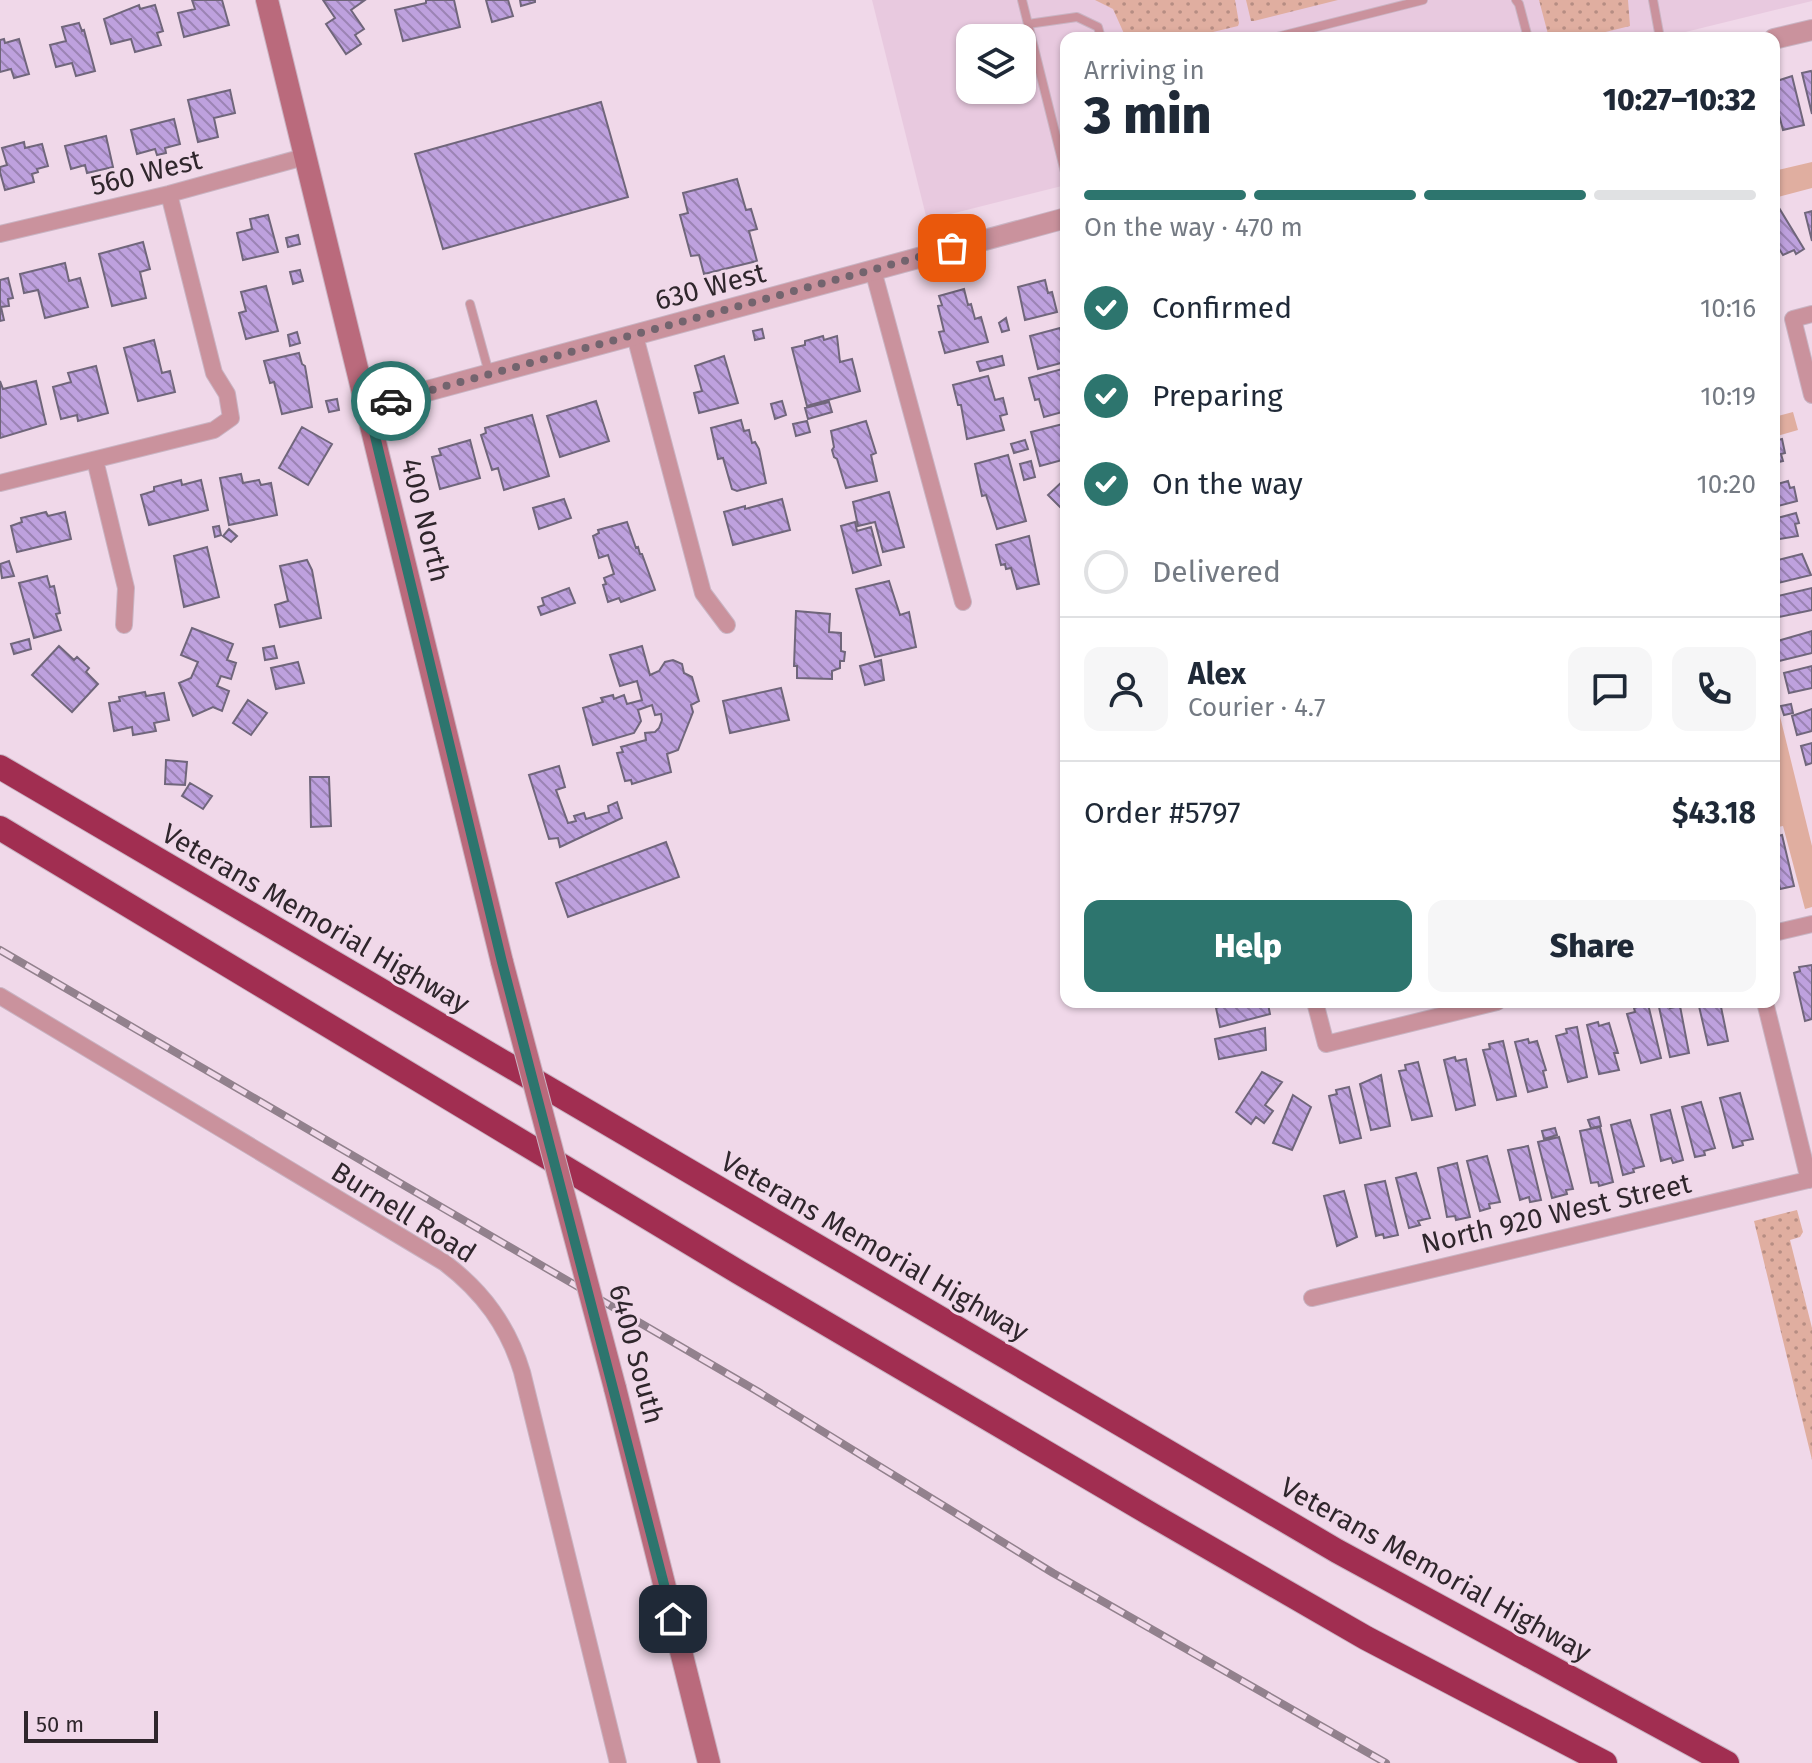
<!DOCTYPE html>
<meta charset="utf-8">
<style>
body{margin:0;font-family:"Fira Sans",sans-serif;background:#f6f6f7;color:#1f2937;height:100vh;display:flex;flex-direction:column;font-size:30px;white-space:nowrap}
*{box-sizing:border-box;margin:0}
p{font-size:26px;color:#747a83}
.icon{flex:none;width:44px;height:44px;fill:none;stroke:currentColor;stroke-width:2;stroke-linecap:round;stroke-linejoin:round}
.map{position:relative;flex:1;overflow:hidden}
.panel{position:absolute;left:1060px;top:32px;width:720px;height:976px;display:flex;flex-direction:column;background:#fff;border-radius:16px;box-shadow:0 2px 6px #0004}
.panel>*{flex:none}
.buttons{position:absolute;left:956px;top:24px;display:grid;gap:16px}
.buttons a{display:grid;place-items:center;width:80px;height:80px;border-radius:16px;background:#fff;box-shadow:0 2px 6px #0004;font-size:40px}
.scale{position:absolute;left:24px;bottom:20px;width:134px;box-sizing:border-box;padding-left:8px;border:4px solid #2f262c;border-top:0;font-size:22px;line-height:28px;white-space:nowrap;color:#2f262c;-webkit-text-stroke:6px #f0d8e9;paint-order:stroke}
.pin{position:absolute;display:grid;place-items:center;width:68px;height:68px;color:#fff;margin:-34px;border-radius:16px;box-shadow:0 4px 12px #0006}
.courier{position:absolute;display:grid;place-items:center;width:80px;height:80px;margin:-40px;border:6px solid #2d756e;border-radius:50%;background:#fff;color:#222;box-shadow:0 2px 10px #0007}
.summary em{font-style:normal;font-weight:800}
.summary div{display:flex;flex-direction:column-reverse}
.summary{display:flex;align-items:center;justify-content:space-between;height:136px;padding:0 24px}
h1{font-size:52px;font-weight:800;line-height:60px}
.bar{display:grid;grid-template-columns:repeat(4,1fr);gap:12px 8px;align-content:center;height:96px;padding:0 24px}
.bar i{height:10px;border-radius:6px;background:#e0e1e3}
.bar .current{background:#2d756e}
.bar p{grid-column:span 4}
.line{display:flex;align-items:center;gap:20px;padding:0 24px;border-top:2px solid #e0e1e3}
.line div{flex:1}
.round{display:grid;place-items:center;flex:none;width:84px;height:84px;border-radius:16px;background:#f6f6f7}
ol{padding:0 24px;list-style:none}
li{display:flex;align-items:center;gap:24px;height:88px}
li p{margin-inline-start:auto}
li .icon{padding:8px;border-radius:50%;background:#2d756e;color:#fff;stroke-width:4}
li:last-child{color:#747a83}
li i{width:44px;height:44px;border:4px solid #e0e1e3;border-radius:50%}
.cta{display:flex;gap:16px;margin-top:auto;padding:16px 24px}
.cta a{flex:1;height:92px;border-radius:16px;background:#2d756e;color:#fff;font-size:32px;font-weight:800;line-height:92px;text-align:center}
.cta a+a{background:#f6f6f7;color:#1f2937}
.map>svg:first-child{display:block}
.built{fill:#e8c9df;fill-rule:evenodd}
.grass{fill:url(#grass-dots)}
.park{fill:#e0aea0}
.building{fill:url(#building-back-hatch);stroke:#70667b;stroke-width:2}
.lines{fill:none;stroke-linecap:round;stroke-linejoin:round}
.service-casing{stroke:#c9b4c3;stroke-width:10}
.minor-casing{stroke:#c9b4c3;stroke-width:18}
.tertiary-casing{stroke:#c9b4c3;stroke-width:22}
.secondary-casing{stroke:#c9b4c3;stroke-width:24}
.motorway-casing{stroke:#c9b4c3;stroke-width:26}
.service{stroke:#ca929d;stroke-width:8}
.minor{stroke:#ca929d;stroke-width:16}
.tertiary{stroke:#ca929d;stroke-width:20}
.secondary{stroke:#ba6a7c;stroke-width:22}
.motorway{stroke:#a12e51;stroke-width:24}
.rail-casing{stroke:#92818d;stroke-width:8}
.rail{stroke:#f0d8e9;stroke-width:5;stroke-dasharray:15;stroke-linecap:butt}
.secondary-bridge-casing{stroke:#c9b4c3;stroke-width:24;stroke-linecap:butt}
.secondary-bridge{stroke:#ba6a7c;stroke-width:22}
.done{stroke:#73646e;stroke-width:8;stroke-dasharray:0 14.4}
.route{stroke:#2d756e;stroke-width:10}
.labels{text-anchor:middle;stroke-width:6;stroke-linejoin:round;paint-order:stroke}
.street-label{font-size:28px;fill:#2f262c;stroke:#f0d8e9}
</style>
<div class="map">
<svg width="1812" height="1763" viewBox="0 0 1812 1763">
<defs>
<pattern id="grass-dots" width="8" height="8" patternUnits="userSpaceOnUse" patternTransform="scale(2)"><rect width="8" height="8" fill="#e0aea0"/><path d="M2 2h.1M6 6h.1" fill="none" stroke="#b68d83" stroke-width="1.8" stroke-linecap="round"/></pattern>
<pattern id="building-back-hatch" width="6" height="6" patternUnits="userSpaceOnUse" patternTransform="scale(2)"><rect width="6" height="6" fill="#bea1de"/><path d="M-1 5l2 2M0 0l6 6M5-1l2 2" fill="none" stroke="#9b83b4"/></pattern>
</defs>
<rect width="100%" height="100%" fill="#f0d8e9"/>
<path class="built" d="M872,0h940v1l-151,37h-595v147l-139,35zM970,38h52v52h-52z"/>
<path class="grass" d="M1095,0h140l4,23 -1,3 -50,12h-62l-13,-29z
M1246,0h92l-84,21h-3z
M1539,0h89l2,26 -49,12h-32z
M1797,1210l6,22 -3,5 -10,3 22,88v132l-58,-239z"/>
<path class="park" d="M1812,162v26l-38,10v-27z
M1793,412l5,18 -24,7v-20z
M1774,692l38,154v61l-7,2 -22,-83 -9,2z"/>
<path class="building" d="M192,0h30l7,25 -45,12 -6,-24 17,-4z
M323,0h42l-14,10 13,19 -9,6 6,9 -15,10 -20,-30 9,-6z
M426,0h28l6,27 -57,14 -8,-31 31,-7z
M486,0h22l5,16 -21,6z
M520,0h15v2l-14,4z
M139,5l1,4 15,-4 8,26 -6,2 4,12 -26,7 -4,-13 -20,5 -7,-25z
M79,23l3,8 2,-1 11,41 -19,5 -4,-13 -16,4 -6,-22 16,-4 -4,-14z
M4,39l1,4 14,-4 10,35 -15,4 -3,-9 -11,3v-32z
M1811,71l1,2v41l-10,-41z
M1792,76l12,49 -21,5 -9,-34v-14z
M230,90l5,23 -21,5 4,19 -20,5 -10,-42z
M601,102l27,95 -185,52 -28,-95z
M174,119l6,25 -15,4 1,5 -9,2 -2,-6 -18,5 -6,-24z
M106,136l7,31 -26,6 -2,-8 -14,4 -6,-23z
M24,142l1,6 17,-4 6,22 -11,3 1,3 -6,2 2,8 -29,8 -5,-18v-5l7,-2 -5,-17z
M737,179l9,31 5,-1 6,20 -8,2 8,30 -53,13 -5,-19 -8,1 -11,-41 8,-2 -5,-20z
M1776,203l28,46 -8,5 -2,-4 -11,5 -9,-14v-36z
M1812,211v30l-7,-28z
M268,215l10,37 -35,8 -6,-27 15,-4 -2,-10z
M298,235l2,9 -12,3 -2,-9z
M143,242l7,27 -10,3 6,26 -34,8 -13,-52z
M65,263l4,18 11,-3 8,29 -43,11 -7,-28 -14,3 -4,-19z
M300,270l3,11 -10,3 -3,-12z
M8,278l5,20 -5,1 1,7 -8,1 3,13 -4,1v-41z
M1045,280l3,13 4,-1 5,20 -32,8 -7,-33z
M266,286l12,45 -32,8 -7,-26 7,-2 -5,-19z
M964,289l4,16 3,-1 4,15 6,-2 7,25 -43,11 -6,-21 5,-1 -6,-25 4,-1 -3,-9z
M1006,318l3,12 -7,2 -3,-9z
M1060,328l6,24 -3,2 2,8 -27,7 -8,-33z
M762,329l2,9 -9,2 -2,-9z
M297,332l3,11 -10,3 -2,-11z
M823,336l1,4 13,-4 3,26 12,-3 8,32 -53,15 -15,-58 13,-3v-4z
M154,340l8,33 8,-2 5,21 -37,9 -14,-53z
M299,353l3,11 3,2 7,41 -30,7 -8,-32 -4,1 -6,-22z
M724,356l14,47 -39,10 -5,-20 8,-2 -7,-25z
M1002,356l2,9 -24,6 -3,-9z
M96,366l12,47 -30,8 -1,-6 -16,4 -8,-32 18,-5 -3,-9z
M1066,368v43l-22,6 -5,-18 -4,1 -6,-22z
M988,376l7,24 8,-2 4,16 -7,2 4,14 -37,9 -6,-34h-3l-5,-20z
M0,381l3,8 33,-8 10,43 -46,14z
M337,399l2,11 -10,2 -3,-11z
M596,401l13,40 -49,16 -13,-41z
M782,401l4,14 -11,4 -4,-15z
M829,402l3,10 -24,7 -3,-11z
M532,415l17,61 -45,14 -6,-22 -6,2 -11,-35 5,-2 -1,-5z
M741,420l3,11 5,-1 3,13 3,-1 4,7 7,34 -29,8 -5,-2 -9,-31 -5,1 -7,-31z
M807,421l3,11 -14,4 -3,-12z
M866,421l10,32 -5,2 6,26 -31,7 -9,-29 -3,-2 -2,-7 2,-3 -3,-16z
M1063,424l3,14v21l-26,7 -9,-34z
M302,427l30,17 -24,41 -29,-17z
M1782,439l3,14 -4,1 2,7 -9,2v-22z
M470,440l10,38 -40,11 -8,-32 9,-2 -2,-6z
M1025,440l3,9 -14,4 -3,-9z
M1008,455l18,66 -29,8 -11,-34 -4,1 -7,-32z
M1031,461l4,16 -11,3 -4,-16z
M241,474l2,9 16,-3 2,5 10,-2 6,32 -48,10 -9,-47z
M1066,478v29l-4,2 -14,-14z
M181,480l1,5 19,-5 7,30 -59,15 -8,-30 13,-4v-4z
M1788,481l2,7 4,-1 3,14 -23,6v-22z
M889,492l15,55 -21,5 -8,-30 -17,4 -5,-24z
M564,499l7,19 -32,11 -6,-21z
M782,499l8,31 -57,15 -9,-33 21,-6v3z
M46,512l2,4 17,-4 6,27 -54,13 -6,-26 11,-4 -1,-4z
M1796,513l3,10 -4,1 3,12 -24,4v-21z
M627,522l9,26 2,-1 2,7h2l13,36 -34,12 -2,-4 -11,4 -5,-17 3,-1 -2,-6 10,-4 -6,-19 -9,3 -6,-22 6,-3 -1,-3z
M855,522l2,9 14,-4 10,38 -28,8 -12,-47z
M219,526l2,9 -6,2 -2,-10z
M229,529l8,7 -6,6 -8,-6z
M1029,536l10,48 -22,5 -6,-21 -5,1 -1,-5 -4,1 -5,-20z
M207,547l12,50 -35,10 -10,-51z
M1802,554l9,21 -37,9v-23z
M307,560l5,10 9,48 -41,9 -5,-22 13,-4 -8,-35z
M9,561l5,15 -12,2 -2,-14z
M47,576l3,11 4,-1 6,27 -4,1 5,16 -27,8 -15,-55z
M889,581l11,34 9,-3 7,35 -41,10 -19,-68z
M569,588l6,15 -34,12 -3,-8 6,-2 -2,-7z
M1812,588v22l-38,8v-21z
M796,611l34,3 -1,18 12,1v18l4,1 -1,9h-4v7l-8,3v8l-35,-1v-12h-3z
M192,628l41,16 -6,16 9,3 -5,16 -10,-3 -4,10 12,5 -7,20 -9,-4 -20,9 -14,-33 12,-5 7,-16 -17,-7z
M1812,631v22l-33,8 -5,-19z
M29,639l2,10 -17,5 -3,-10z
M59,646l15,14 3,-3 12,11 -3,4 12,12 -26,28 -40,-37z
M274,646l3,12 -12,2 -2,-12z
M642,646l8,29 9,-4 6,-9 8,-2 9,4 2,9 8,4 7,24 -8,4 2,7 -15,38 -11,4 4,18 -39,12 -1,-4 -6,1 -8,-28 6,-1 -2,-5 25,-7 -1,-7 10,-1 4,-4 3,-8 -1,-6 -6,1 -3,-10 -14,5 3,11 -7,12 -41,12 -10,-37 20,-6 -2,-4 12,-3 1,4 10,-4 3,9 15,-4 -5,-19 -17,5 -10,-31z
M881,660l3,20 -19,5 -5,-19z
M298,662l6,21 -28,6 -5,-21z
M1812,666v22l-23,5 -5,-20z
M781,688l8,32 -59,13 -7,-32z
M145,692l1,4 18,-3 5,27 -15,3 2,8 -23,4 -1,-8 -18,4 -5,-28 11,-2 -1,-4z
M248,700l19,13 -16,22 -18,-12z
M1791,704l2,9 -9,2 -3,-9z
M1812,709v22l-15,4 -5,-19z
M1812,743v20l-6,2 -5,-19z
M166,760l21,2 -2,23 -20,-1z
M559,766l6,21 -9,3 12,33 8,-2 -2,-5 10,-3 2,6 23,-7 -1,-6 9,-4 5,16 -62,29 -2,-9 -9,1 -20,-64z
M310,777h19l2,49 -20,1z
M190,783l22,13 -9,13 -21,-13z
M1782,835l12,51 -14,3 -3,-16 -3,1v-37z
M666,842l13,35 -111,40 -12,-34z
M1812,965v54l-7,2 -11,-48 6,-2 -1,-4z
M1232,1002h32v3l4,-1 2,10 -50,13 -4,-19z
M1698,1002h22l8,39 -20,4z
M1648,1004l13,54 -20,5 -14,-49 8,-2 -1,-4z
M1669,1005l1,3 10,-2 9,47 -19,4 -11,-50z
M1598,1022l1,4 10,-3 9,30h-4l5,17 -20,4 -12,-49z
M1577,1027l10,50 -19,5 -12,-46 11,-3 -1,-4z
M1265,1028l1,22 -47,9 -4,-20z
M1528,1039l1,4 8,-2 9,29 -3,1 4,16 -19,5 -13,-50z
M1503,1041l13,55 -19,4 -14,-50 7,-1 -1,-5z
M1455,1057l1,4 10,-2 9,46 -19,5 -12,-50z
M1418,1062l14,54 -20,4 -13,-49 7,-1 -1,-5z
M1262,1072l20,10 -17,23 8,6 -9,12 -8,-6 -5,7 -15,-12z
M1381,1075l9,51 -19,4 -11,-46z
M1349,1087l12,51 -21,5 -11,-47 8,-2 -1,-4z
M1740,1093l13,46 -11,2 1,4 -10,3 -13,-50z
M1293,1095l18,12 -19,43 -19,-7z
M1701,1102l14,46 -11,3 1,4 -10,2 -13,-50z
M1670,1110l13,50 -10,3 -2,-5 -10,3 -10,-46z
M1599,1117l2,9 -10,2 -3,-8z
M1630,1120l14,46 -11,3 1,3 -11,3 -12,-50z
M1600,1127l13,55 -14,4 -1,-4 -7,1 -11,-52z
M1555,1128l2,7 -13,4 -2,-8z
M1559,1137l14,52 -7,1 1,4 -15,4 -14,-56z
M1528,1146l13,54 -11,2 -1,-5 -9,3 -12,-50z
M1487,1156l13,46 -11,2 1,4 -10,3 -13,-50z
M1457,1163l13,54 -14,3 -1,-4 -8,1 -9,-49z
M1416,1173l14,45 -12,3 2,4 -11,3 -13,-50z
M1385,1181l13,54 -14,3 -1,-4 -7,2 -11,-51z
M1344,1191l13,46 -20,9 -13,-50z"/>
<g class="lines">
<g class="service-casing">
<path id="service" d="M1022,0l44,176
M1516,0l3,4 9,34
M1653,0l7,38
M1028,24l49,-7 21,10 3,11
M1273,38l150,-38
M470,304l19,69"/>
</g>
<g class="minor-casing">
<path id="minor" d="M0,234l169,-40 135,-37
M873,270l90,332
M1812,314l-19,5 19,76
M635,336l68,257 24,32
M95,460l31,128 -2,37
M0,483l214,-53 17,-12 -4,-24 -13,-21 -45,-179
M1774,933l38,-9
M0,996l445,267c38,29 63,63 77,109l96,391
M1315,1002l11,42 171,-42
M1765,1002l44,178
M1312,1298l500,-119"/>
</g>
<g class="tertiary-casing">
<path id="tertiary" d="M1774,39l38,-9
M368,407l698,-189"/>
</g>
<g class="secondary-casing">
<path id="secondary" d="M267,0l235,962
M615,1388l94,375"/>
</g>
<g class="motorway-casing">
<path id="motorway" d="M0,767l1337,784 390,212
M0,828l740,445 414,243 212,122 239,125"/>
</g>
<use href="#service" class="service"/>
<use href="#minor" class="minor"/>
<use href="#tertiary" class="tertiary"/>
<use href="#secondary" class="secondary"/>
<use href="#motorway" class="motorway"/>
<g class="rail-casing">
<path id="rail" d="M0,950l757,441 296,182 333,190"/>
</g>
<use href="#rail" class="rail"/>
<g class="secondary-bridge-casing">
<path id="secondary-bridge" d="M502,962l113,426"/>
</g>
<use href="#secondary-bridge" class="secondary-bridge"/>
</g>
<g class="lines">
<path class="done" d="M391,401l561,-153"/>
<path class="route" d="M391,401l-23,6 134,555 171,657"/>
</g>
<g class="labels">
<g class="street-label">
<text transform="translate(146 172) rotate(-14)" y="10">560 West</text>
<text transform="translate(710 286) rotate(-15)" y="10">630 West</text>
<text transform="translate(426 520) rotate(76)" y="10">400 North</text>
<text transform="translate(316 918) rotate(30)" y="10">Veterans Memorial Highway</text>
<text transform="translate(404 1212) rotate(32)" y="10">Burnell Road</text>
<text transform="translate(1556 1213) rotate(-13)" y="10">North 920 West Street</text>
<text transform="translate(875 1246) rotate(30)" y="10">Veterans Memorial Highway</text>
<text transform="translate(637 1354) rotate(75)" y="10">6400 South</text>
<text transform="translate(1436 1569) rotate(29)" y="10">Veterans Memorial Highway</text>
</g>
</g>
</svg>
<div class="buttons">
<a><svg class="icon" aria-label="layers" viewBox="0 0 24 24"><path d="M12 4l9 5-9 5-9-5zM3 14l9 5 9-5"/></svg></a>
</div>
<div class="scale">50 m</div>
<div class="pin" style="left:952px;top:248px;background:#ea580c"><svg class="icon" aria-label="bag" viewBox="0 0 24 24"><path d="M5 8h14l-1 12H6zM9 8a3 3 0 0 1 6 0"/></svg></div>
<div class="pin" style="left:673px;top:1619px;background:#1f2937"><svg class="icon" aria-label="home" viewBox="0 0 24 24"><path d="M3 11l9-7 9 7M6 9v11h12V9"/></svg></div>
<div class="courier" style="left:391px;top:401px"><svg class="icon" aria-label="car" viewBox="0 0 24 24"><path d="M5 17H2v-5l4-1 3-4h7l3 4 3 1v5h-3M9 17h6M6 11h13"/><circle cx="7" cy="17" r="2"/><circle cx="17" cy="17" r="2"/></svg></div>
<section class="panel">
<div class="summary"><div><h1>3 min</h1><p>Arriving in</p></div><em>10:27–10:32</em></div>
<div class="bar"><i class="current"></i><i class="current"></i><i class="current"></i><i></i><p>On the way · 470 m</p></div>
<ol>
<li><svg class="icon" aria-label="check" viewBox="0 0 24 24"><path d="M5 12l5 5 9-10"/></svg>Confirmed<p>10:16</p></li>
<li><svg class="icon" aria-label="check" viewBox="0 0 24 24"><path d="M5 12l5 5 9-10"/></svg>Preparing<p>10:19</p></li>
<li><svg class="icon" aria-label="check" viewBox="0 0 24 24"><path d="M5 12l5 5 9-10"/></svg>On the way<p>10:20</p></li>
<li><i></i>Delivered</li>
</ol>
<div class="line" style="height:144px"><a class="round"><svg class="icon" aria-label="person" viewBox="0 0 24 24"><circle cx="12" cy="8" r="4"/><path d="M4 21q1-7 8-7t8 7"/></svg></a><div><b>Alex</b><p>Courier · 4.7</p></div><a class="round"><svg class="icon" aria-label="chat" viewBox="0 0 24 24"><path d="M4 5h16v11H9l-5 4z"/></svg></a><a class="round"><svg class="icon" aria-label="phone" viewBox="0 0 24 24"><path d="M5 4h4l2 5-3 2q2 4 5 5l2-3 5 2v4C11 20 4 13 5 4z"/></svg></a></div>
<div class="line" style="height:104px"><div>Order #5797</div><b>$43.18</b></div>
<div class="cta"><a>Help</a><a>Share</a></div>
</section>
</div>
